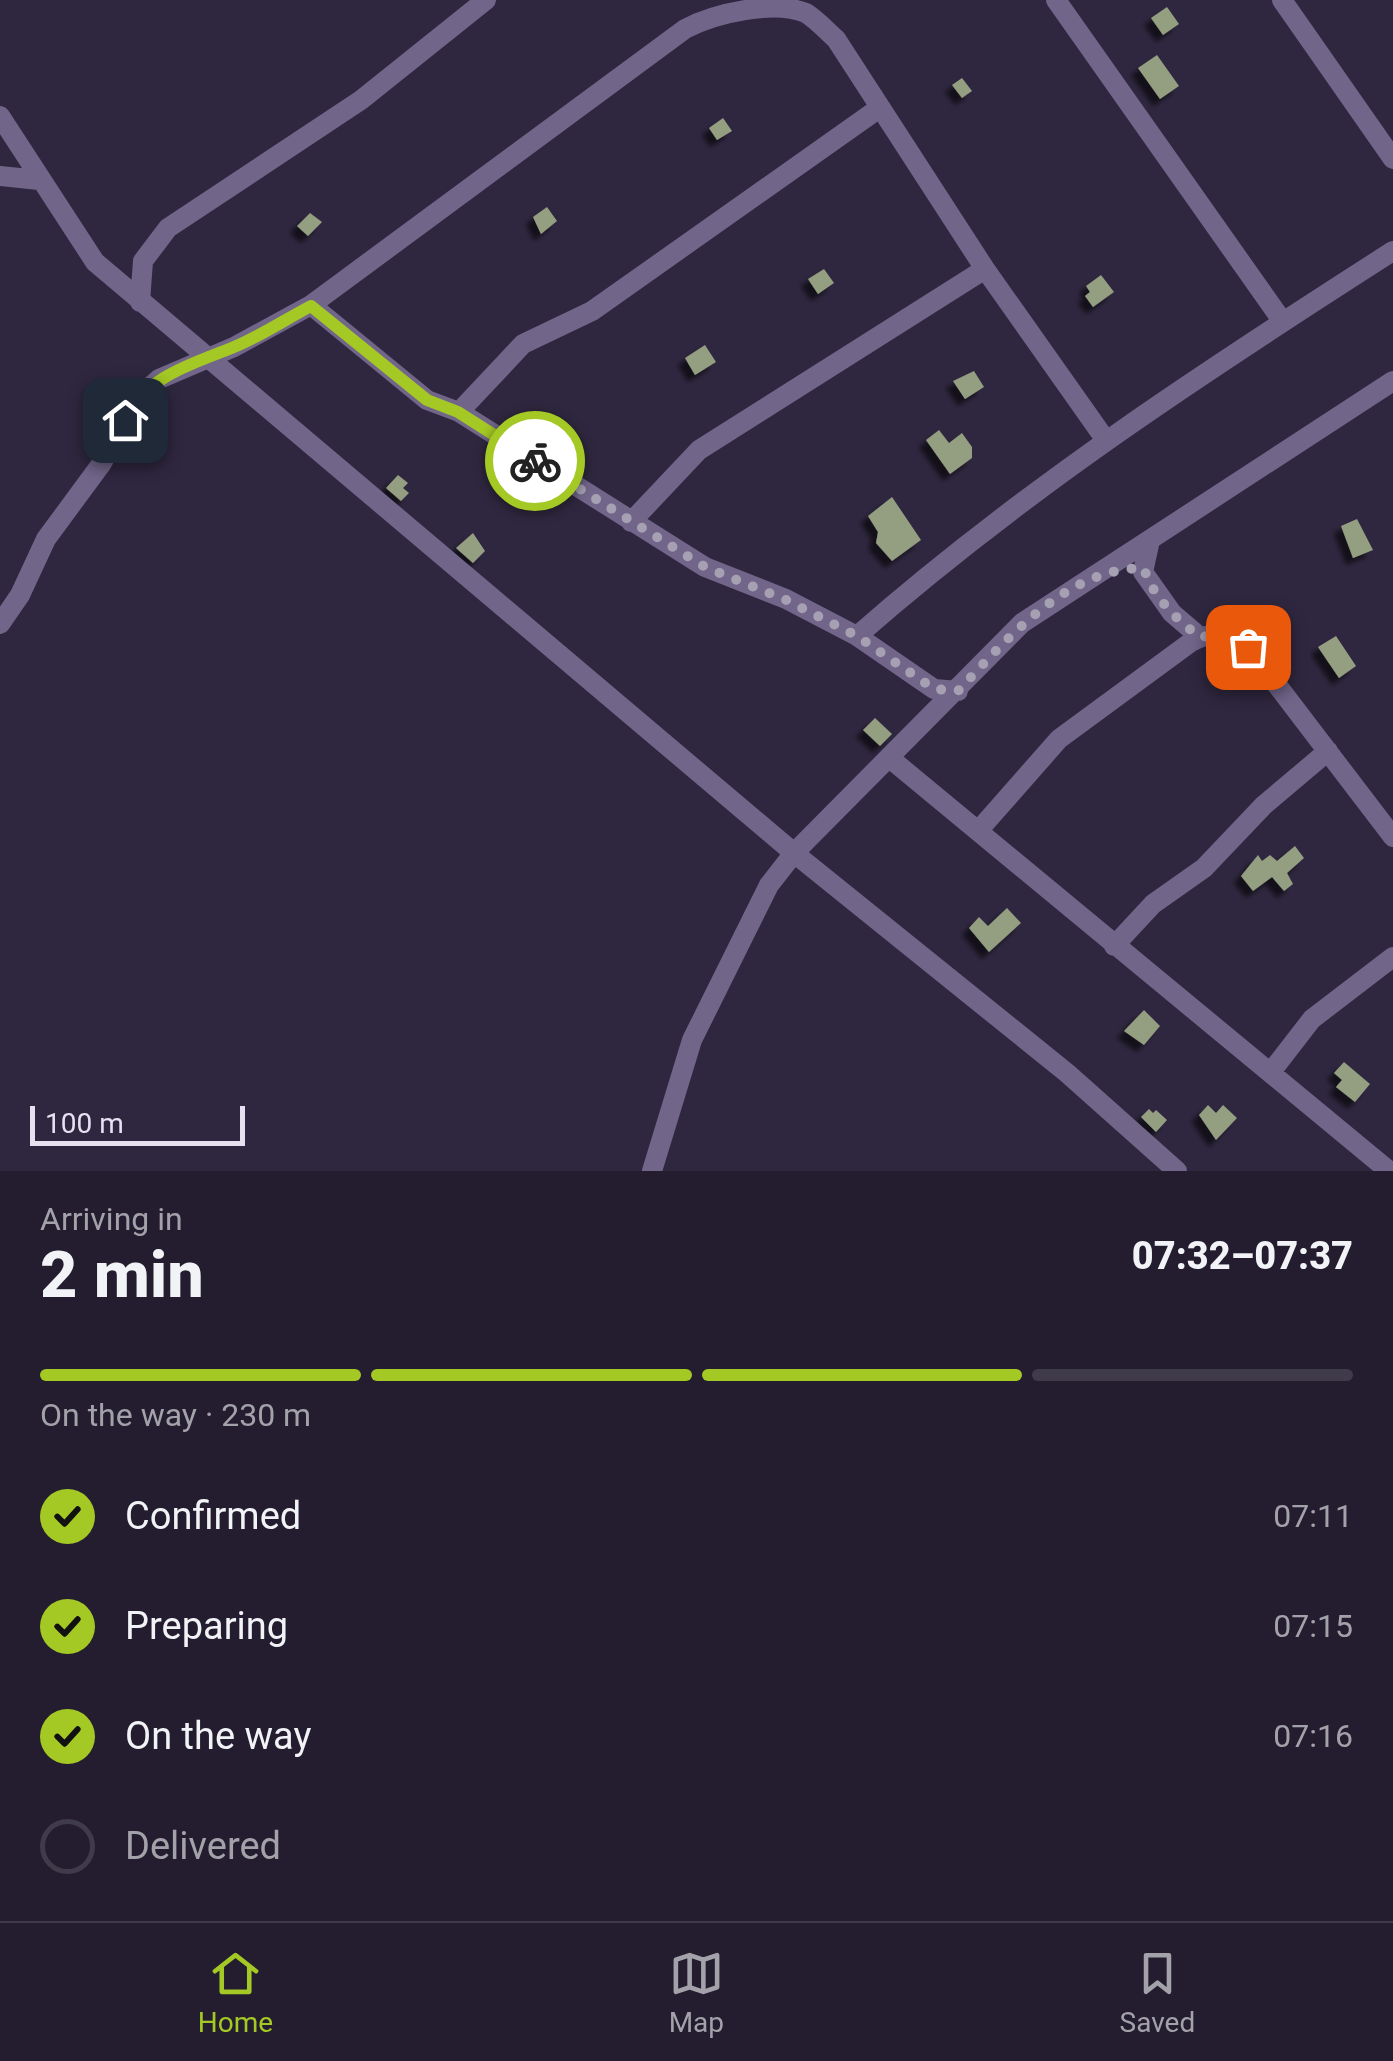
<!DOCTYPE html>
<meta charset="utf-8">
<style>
body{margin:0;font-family:Roboto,sans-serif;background:#2b2637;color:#f1f3f6;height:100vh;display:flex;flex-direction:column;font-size:38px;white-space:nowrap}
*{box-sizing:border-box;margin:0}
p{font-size:32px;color:#a3a2aa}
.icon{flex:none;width:55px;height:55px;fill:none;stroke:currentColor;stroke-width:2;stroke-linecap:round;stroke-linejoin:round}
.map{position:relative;height:1171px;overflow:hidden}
.drawer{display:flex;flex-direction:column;background:#231d2f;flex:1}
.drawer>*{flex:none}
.scale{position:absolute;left:30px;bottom:25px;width:215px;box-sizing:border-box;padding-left:10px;border:5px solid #e6e1f1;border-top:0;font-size:28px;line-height:35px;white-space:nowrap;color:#e6e1f1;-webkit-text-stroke:8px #2f273f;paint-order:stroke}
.pin{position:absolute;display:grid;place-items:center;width:85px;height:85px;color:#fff;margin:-42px;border-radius:20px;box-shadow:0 5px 15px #0006}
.courier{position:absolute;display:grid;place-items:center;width:100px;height:100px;margin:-50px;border:8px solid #a4c824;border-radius:50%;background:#fff;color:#222;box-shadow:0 2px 12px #0007}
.summary em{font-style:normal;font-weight:800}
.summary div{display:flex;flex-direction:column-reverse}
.summary{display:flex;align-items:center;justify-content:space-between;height:170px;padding:0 40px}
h1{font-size:65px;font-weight:800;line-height:75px}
.bar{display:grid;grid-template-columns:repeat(4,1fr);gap:15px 10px;align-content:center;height:120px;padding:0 40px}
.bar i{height:12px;border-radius:8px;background:#403b4b}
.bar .selected{background:#a4c824}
.bar p{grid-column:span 4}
ol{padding:0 40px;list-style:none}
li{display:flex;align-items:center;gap:30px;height:110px}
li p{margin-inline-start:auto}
li .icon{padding:10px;border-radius:50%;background:#a4c824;color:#111;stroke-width:4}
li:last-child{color:#a3a2aa}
li i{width:55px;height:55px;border:5px solid #403b4b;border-radius:50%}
.tabs{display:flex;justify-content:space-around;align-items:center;height:140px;border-top:2px solid #403b4b;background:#231d2f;font-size:28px;color:#a3a2aa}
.tabs a{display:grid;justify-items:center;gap:5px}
.tabs .selected{color:#a4c824}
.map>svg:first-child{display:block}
.building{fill:#949e80;filter:url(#shadow)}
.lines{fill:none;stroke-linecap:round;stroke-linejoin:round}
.minor{stroke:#716589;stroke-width:20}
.done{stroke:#a6a0b3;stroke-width:10;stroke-dasharray:0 18}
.route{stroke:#a4c824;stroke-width:12}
</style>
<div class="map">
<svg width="1393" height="1171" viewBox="0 0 1393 1171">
<defs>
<filter id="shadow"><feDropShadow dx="-7" dy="7" stdDeviation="2.5" flood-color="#0009"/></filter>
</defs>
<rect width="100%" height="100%" fill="#2f273f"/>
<path class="building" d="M1167,7l12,17 -16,11 -12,-17z
M1157,55l22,31 -19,13 -22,-31z
M962,78l10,13 -10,7 -10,-13z
M723,118l9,13 -15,9 -8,-12z
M547,207l10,14 -16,13 -8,-17z
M310,213l12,9 -14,14 -11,-10z
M824,269l10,14 -16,11 -10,-15z
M1101,275l13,17 -21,15 -8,-11 5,-4 -4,-6z
M705,345l11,17 -21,13 -10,-17z
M974,371l10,16 -19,12 -12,-18z
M939,430l10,13 13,-10 10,14v11l-22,16 -24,-34z
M398,475l10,8 -5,5 6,5 -8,8 -15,-13z
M892,497l29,43 -29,21 -16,-18 2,-11 -10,-16z
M1357,519l16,31 -20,8 -12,-32z
M473,533l12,18 -12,12 -17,-15z
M1336,636l20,30 -17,12 -21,-31z
M875,718l17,16 -12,12 -17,-16z
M1295,846l9,12 -17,15 6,11 -9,7 -12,-14 -19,14 -12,-15 17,-21 4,6 8,-6 7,6z
M1007,908l14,15 -32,29 -20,-24 10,-11 9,9z
M1144,1010l16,16 -16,19 -20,-14z
M1344,1062l26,22 -15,18 -19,-15 6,-7 -8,-7z
M1208,1105l8,8 7,-8 14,13 -21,22 -17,-25z
M1149,1109l4,4 3,-3 11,10 -11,12 -15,-15z"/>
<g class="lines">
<path class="minor" d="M1056,0l227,322
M1282,0l111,159
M0,116l95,146 699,591 273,220 110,98
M0,176l39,4
M140,302l3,-41 25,-33 193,-128 125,-100
M311,305l116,95 32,12 246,155 81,32 71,37 77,53 24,2
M459,412l64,-68 69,-33 286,-202
M631,522l68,-72 286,-181
M1150,540l-7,32 29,41 28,24
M0,624l20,-29 26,-56 56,-76 32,-62 25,-22 75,-32 77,-42 374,-276c30,-16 89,-29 121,-16 11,7 21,18 30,26l149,230 120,170
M857,636c166,-146 350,-266 536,-385
M892,760l497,411
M978,831l81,-92 132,-97c22,-12 38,-9 57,5l145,190
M1114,946l39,-42 51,-36 60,-63 64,-54
M1271,1072l41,-53 81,-62
M652,1171l40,-131 77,-155 25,-32 228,-230 371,-242"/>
</g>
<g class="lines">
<path class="done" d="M535,461l170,106 81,33 71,36 77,53 24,2c49,-52 109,-123 186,-123 8,28 33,52 56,69l30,-3 18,13"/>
<path class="route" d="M125,420c23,-45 65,-55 109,-73 27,-11 52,-28 77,-41l116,94 31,12 77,49"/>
</g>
</svg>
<div class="scale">100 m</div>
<div class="pin" style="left:1248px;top:647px;background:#ea580c"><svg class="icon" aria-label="bag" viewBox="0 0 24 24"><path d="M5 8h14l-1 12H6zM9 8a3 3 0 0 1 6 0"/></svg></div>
<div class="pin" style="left:125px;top:420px;background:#1f2937"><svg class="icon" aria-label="home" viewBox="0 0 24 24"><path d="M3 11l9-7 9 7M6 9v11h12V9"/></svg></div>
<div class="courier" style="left:535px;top:461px"><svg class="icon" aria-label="bike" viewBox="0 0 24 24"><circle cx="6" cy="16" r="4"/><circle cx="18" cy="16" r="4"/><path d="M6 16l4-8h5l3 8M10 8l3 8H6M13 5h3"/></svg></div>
</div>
<section class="drawer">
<div class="summary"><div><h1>2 min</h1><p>Arriving in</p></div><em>07:32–07:37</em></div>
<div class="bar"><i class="selected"></i><i class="selected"></i><i class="selected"></i><i></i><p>On the way · 230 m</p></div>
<ol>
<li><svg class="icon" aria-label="check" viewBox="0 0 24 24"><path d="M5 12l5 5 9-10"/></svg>Confirmed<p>07:11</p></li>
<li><svg class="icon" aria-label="check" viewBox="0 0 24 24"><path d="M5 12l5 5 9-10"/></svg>Preparing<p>07:15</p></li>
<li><svg class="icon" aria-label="check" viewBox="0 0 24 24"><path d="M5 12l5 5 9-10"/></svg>On the way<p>07:16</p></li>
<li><i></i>Delivered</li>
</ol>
</section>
<nav class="tabs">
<a class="selected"><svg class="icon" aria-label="home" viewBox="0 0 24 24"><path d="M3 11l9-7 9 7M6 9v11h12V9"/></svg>Home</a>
<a><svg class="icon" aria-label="map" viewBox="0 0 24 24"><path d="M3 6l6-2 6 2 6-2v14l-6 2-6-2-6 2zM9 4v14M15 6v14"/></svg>Map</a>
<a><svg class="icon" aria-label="saved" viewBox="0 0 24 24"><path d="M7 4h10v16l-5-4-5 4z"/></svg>Saved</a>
</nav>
